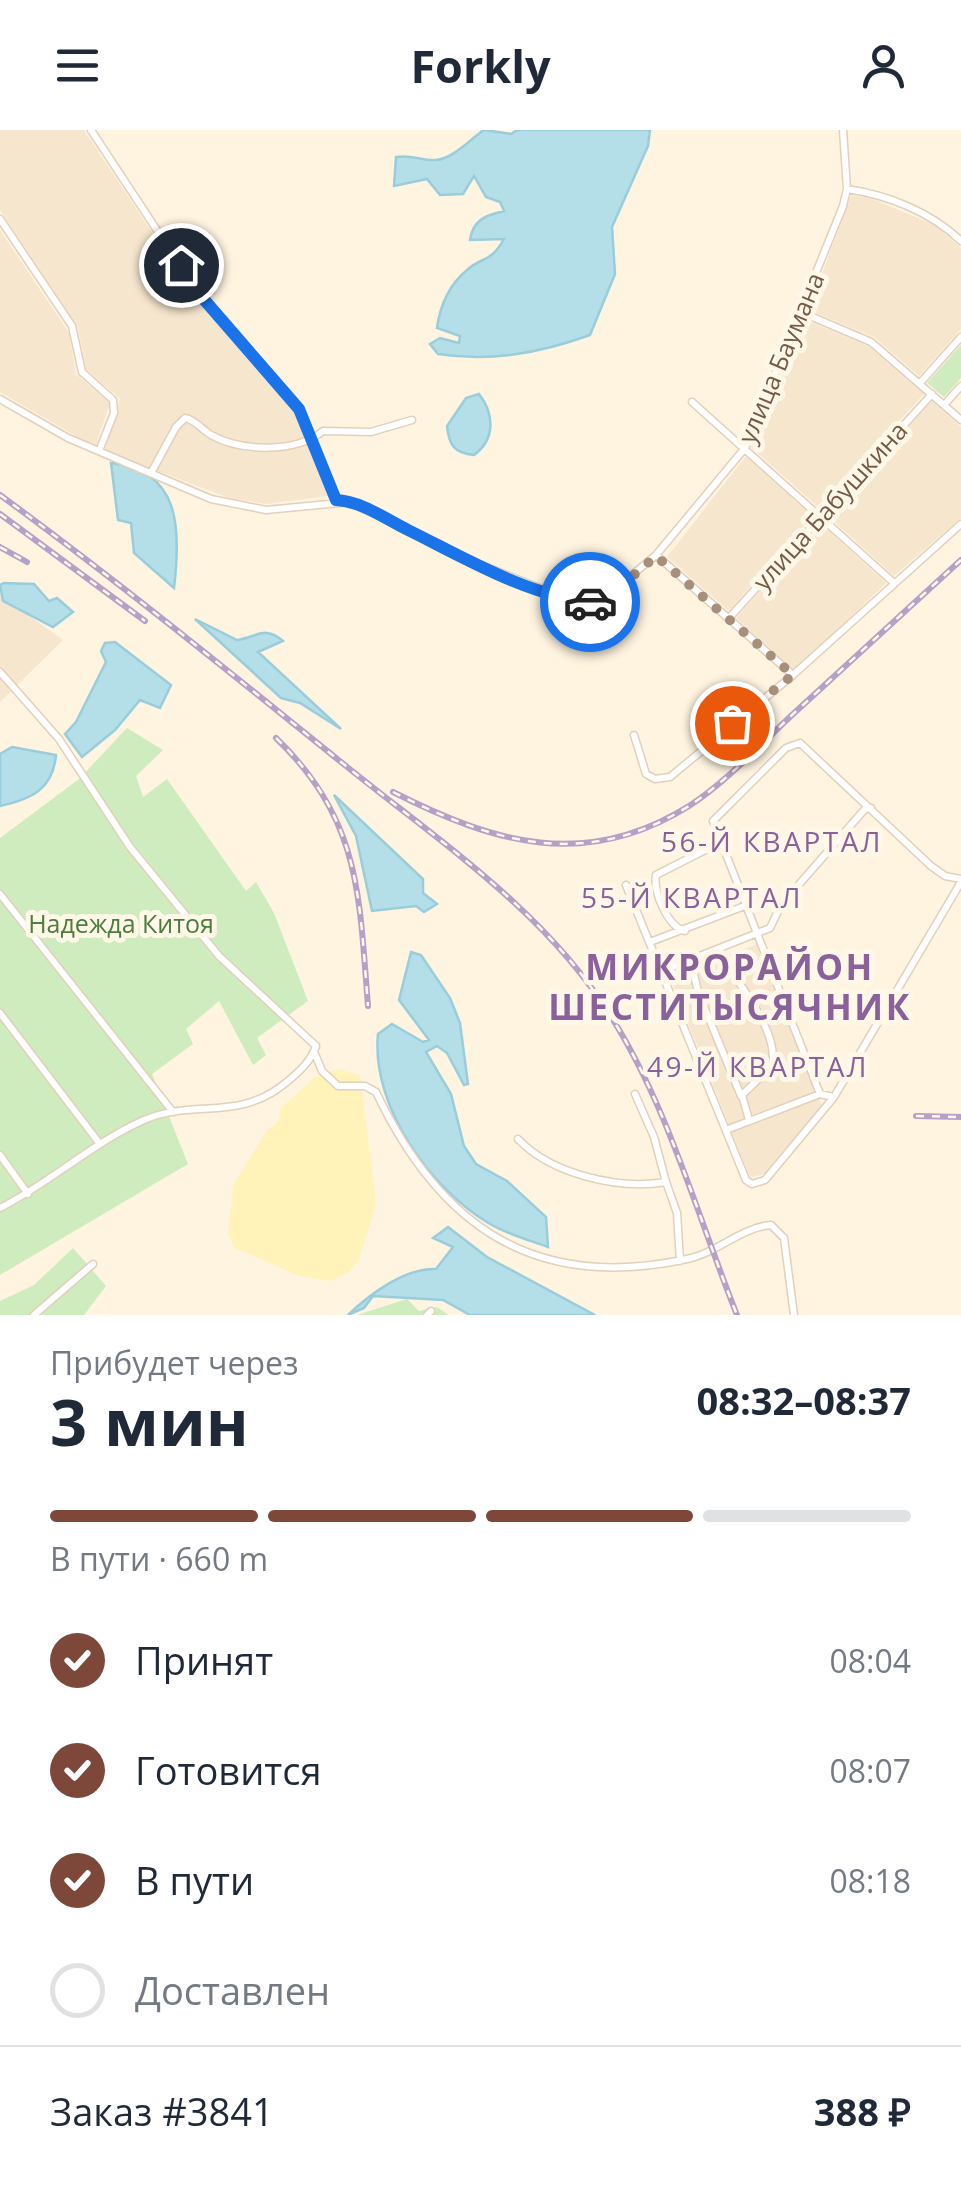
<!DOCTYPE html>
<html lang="ru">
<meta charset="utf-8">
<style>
body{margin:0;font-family:"Open Sans",sans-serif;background:#f6f6f7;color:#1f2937;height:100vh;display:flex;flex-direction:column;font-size:38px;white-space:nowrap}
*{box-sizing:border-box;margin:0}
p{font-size:32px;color:#747a83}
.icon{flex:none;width:55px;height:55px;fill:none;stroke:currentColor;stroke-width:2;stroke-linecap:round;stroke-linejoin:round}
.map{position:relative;height:1185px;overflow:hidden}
.drawer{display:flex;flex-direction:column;background:#fff;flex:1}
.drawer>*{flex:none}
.pin{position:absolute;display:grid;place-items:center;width:85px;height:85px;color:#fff;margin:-42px;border:5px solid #fff;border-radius:50%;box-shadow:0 2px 10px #0007}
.courier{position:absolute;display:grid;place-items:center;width:100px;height:100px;margin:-50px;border:8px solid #1a73e8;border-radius:50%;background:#fff;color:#222;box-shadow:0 2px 12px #0007}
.overview em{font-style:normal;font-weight:700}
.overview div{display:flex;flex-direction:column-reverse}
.overview{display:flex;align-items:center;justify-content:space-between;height:170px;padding:0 50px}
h1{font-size:65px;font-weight:700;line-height:75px}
.bar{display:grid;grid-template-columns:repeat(4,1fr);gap:15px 10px;align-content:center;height:120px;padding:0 50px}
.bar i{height:12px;border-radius:8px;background:#e0e1e3}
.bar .selected{background:#7d4839}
.bar p{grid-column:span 4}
.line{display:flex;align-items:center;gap:25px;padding:0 50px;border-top:2px solid #e0e1e3}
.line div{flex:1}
ol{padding:0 50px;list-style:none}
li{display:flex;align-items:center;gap:30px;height:110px}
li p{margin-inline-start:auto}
li .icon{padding:10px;border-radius:50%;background:#7d4839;color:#fff;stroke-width:4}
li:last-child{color:#747a83}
li i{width:55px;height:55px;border:5px solid #e0e1e3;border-radius:50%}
header{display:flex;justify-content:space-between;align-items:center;height:130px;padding:0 50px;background:#fff;font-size:45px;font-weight:700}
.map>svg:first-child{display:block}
.residential{fill:#f6e6ce}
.green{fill:#ceecbe}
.sand{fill:#fff3b9}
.water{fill:#b4dee8;stroke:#99cddb;stroke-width:2.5}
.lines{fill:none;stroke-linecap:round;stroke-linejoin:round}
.street-casing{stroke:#e2d0bc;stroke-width:9}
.street{stroke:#fff;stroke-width:6}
.rail-casing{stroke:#b79fc7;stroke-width:6}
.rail{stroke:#fff7e8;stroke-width:2.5;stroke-dasharray:8;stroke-linecap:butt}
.done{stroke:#a6907c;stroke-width:10;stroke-dasharray:0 18}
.route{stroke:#1a73e8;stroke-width:12}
.labels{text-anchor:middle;stroke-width:10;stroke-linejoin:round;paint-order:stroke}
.street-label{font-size:25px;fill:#765a46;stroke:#fff7e8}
.park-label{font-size:25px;fill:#4c7d3d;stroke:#fff7e8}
.neighbourhood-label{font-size:28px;letter-spacing:2.5px;fill:#8a619a;stroke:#fff7e8}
.district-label{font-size:35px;font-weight:bold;letter-spacing:2.5px;fill:#8a619a;stroke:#fff7e8}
</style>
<header><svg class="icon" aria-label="menu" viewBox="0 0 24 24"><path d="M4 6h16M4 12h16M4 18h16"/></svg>Forkly<svg class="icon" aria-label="person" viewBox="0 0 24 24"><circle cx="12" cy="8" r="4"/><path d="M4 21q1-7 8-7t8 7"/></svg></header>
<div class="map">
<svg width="961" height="1185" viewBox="0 0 961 1185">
<rect width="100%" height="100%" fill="#fef4e0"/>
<path class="residential" d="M0,0h84l113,170 108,118 29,77 -67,9 -38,-6 -124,-47 15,-52 -34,-30 -8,-41 -78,-118z
M851,65l19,3 67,28 24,22v81l-42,47 -45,-39 -65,-27z
M0,100l69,103 7,41 34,29 -15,44 -95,-55z
M805,190l63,26 56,48 -105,114 -68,-61z
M932,271l29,26v91l-67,58 -67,-61z
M746,326l66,60 -83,95 -62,-54z
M820,393l66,60 -91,88 -59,-53z
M0,465l63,45 -63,62z
M757,814l65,162 -55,68 -17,3 -80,-199z"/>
<path class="green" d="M961,215v33l-17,19 -17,-14z
M127,598l36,22 -27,26 7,21 24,-18 79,112 10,-9 18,31 34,88 -51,37 9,17 -13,10 -34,-64 -33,28 7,15 -41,30 36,90 -188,111v-437l79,-59z
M73,1118l33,38 -22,29h-84v-14l34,-16z
M407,1169l12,12 18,-4 12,8h-92z"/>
<path class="sand" d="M338,939l22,6 16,129 -17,56 -11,13 -18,8 -31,-5 -64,-28 -7,-14 5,-48 34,-56 12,-9 1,-12 35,-32z"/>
<path class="water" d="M484,0l27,4 6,-4h133l-2,16 -36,81 3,47 -25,61c-50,18 -99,27 -152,19l-8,-10 10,-6 19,5 1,-7 -23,-8c3,-22 12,-43 30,-58 15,-14 23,-6 37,-31l-34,1c3,-21 17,-25 34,-29l-4,-9 -14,-5 -12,-21 -11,18 -23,1 -13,-16 -33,7 2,-29c16,-3 25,4 40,3 17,-1 34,-21 48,-30z
M479,264c15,19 17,45 -5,61 -20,-2 -25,-10 -27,-29l19,-28z
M111,333c70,7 70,67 63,125l-40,-35 -3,-30 -13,-3z
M4,453l30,1 15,17 8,-3 16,14 -20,15 -50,-26 -3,-16z
M195,489l42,21c20,-3 28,-15 46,1l-25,11 83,77 -41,-26 -19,-5z
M115,512l56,43 -11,23 -20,-8 -25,30 -33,27 -17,-23 11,-12 30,-60 -5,-11 4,-8z
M12,617l44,8c-3,34 -24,44 -56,51v-52z
M334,665l89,84v14l14,11 -13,8 -8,-6 -44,5 -16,-75z
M411,822l10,3 29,43 10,25 8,61 -4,1 -17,-32 -10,-7 -11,6 25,42 13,52 12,18 31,17 39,36 2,30c-19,-7 -41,-13 -58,-23 -60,-35 -119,-118 -112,-190l14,-10 31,18 6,-2 -30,-40z
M448,1097l39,30 108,58h-125l-27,-15 -70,-4 -9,12 -16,7c23,-22 57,-47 88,-46l17,-22 -20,-9z"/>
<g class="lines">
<g class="street-casing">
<path id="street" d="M91,0l110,167 98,112 37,91
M847,59c41,6 84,23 114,52
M0,89l72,107 10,46 31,28 1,13 -15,38
M803,183l68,29 90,78
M920,253l41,-46
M0,269l68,39 143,61 55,11 84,-8 121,59 89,35 41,5 55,-46 89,-107 98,-242 4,-17 -4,-59
M692,272l202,181
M944,275l17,-19
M151,343l25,-46 9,-9c11,2 16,11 26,17 31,17 85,18 112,-4l48,1 41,-12
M656,425l137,120
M729,488l203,-224
M0,542l59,67 71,108 89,109 97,90c-5,15 -16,25 -28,35 -49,42 -92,17 -144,39 -52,23 -94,63 -144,88
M634,605l12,39 9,5 15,-2 123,-102 168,-151
M626,755l120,295 6,4 13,-4 69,-83 127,-215
M0,764l173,218
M685,801c-17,-4 -32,-39 -29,-56l65,-33
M650,812l97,-37
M719,822c16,29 61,78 53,114l-30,29 7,25
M691,832l7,30 43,104
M662,841l108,-43 11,-23 84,-96 6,-1
M0,883l100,131
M315,924l7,17 16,15h27l11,6c64,135 159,200 311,167 30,-6 55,-32 84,-34l13,13 10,77
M635,964l19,43 12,45
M833,967l-13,-3 -107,-273 73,-73 14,-5 131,123 14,10 16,3
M726,1000l94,-36
M518,1009c33,35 100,51 148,43l11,31 3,48
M0,1025l28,39
M34,1185l59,-51
M427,1185l4,-4"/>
</g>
<use href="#street" class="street"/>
<g class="rail-casing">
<path id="rail" d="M0,365c119,87 232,179 346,271 94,76 199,145 264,249 58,91 87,200 127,300
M0,384l145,107
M0,417l27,15
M276,608c85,82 83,157 92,268
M393,662c101,51 192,79 296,14 37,-24 71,-61 103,-91 57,-52 113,-104 169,-155
M916,986l45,1"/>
</g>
<use href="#rail" class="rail"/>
</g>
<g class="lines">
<path class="done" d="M590,472l17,-4 49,-42 137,119 -61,48"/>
<path class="route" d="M181,135l20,31 98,113 37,91c25,1 50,19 72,30 55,27 120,66 182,72"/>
</g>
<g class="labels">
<g class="street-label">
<text transform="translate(781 228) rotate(-67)" y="9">улица Баумана</text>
<text transform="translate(830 376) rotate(-48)" y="9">улица Бабушкина</text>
</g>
<g class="park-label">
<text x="121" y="803">Надежда Китоя</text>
</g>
<g class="neighbourhood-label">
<text x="772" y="722">56-Й КВАРТАЛ</text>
<text x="692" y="778">55-Й КВАРТАЛ</text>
<text x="758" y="947">49-Й КВАРТАЛ</text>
</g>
<g class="district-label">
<text x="730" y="850">МИКРОРАЙОН<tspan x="730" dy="40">ШЕСТИТЫСЯЧНИК</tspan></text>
</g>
</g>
</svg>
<div class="pin" style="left:732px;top:593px;background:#ea580c"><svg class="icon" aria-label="bag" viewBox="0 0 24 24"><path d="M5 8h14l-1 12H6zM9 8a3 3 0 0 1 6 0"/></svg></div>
<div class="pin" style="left:181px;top:135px;background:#1f2937"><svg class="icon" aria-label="home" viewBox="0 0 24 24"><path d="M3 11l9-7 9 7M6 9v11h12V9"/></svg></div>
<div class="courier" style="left:590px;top:472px"><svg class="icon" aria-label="car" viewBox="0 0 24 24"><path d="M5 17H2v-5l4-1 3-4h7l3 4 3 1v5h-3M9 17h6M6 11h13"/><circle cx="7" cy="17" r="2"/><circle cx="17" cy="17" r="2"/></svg></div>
</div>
<section class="drawer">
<div class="overview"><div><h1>3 мин</h1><p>Прибудет через</p></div><em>08:32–08:37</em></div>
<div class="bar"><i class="selected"></i><i class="selected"></i><i class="selected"></i><i></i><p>В пути · 660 m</p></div>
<ol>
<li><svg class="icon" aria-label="check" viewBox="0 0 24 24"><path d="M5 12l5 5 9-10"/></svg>Принят<p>08:04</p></li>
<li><svg class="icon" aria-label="check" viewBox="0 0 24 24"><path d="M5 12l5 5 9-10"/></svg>Готовится<p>08:07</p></li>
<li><svg class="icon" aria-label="check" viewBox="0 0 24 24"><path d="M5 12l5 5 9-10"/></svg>В пути<p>08:18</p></li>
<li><i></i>Доставлен</li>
</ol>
<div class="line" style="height:130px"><div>Заказ #3841</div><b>388 ₽</b></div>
</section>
